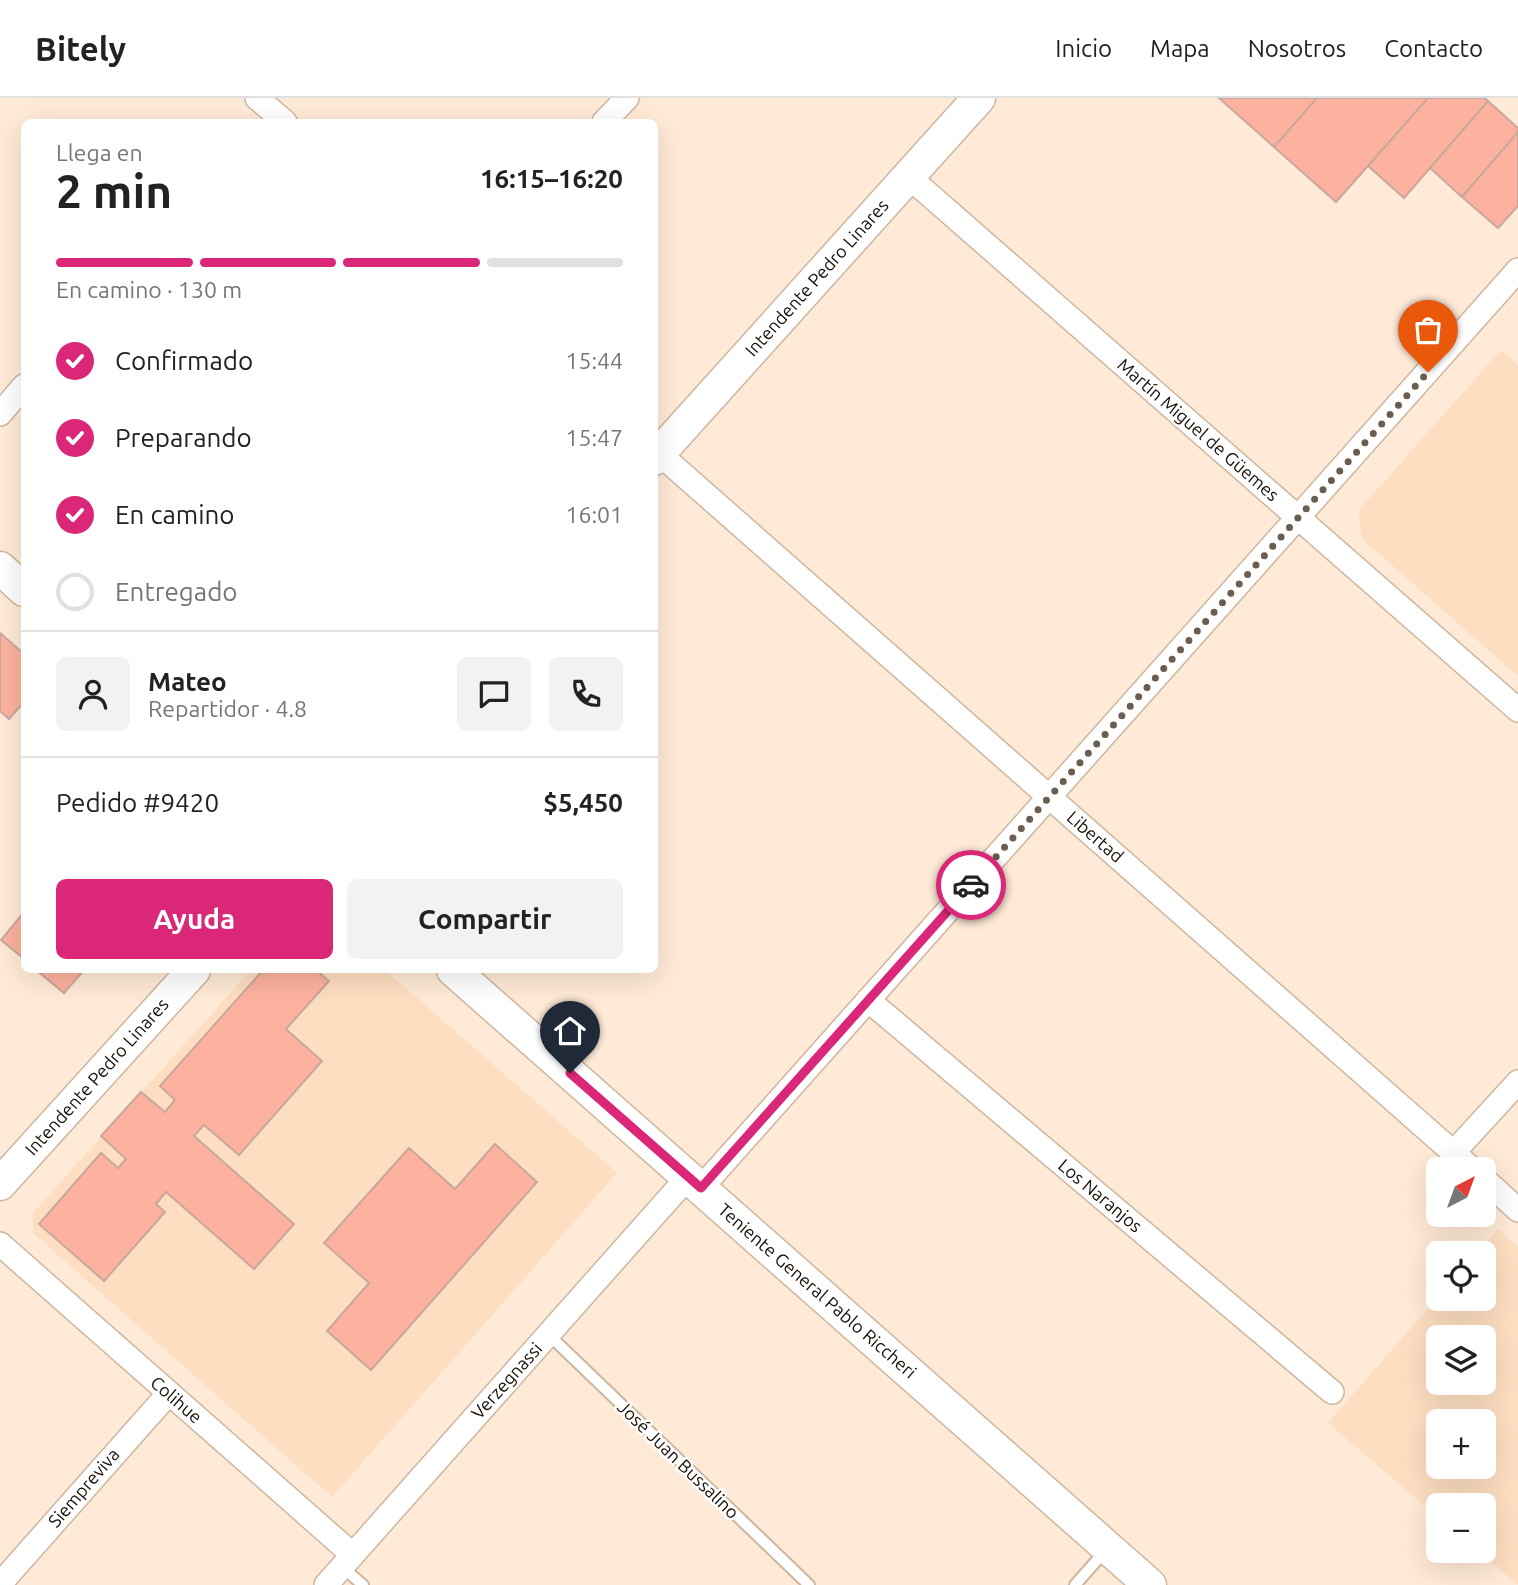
<!DOCTYPE html>
<html lang="es">
<meta charset="utf-8">
<style>
body{margin:0;font-family:Ubuntu,sans-serif;background:#f2f2f2;color:#222;height:100vh;display:flex;flex-direction:column;font-size:26px;white-space:nowrap}
*{box-sizing:border-box;margin:0}
p{font-size:23px;color:#767676}
.icon{flex:none;width:38px;height:38px;fill:none;stroke:currentColor;stroke-width:2;stroke-linecap:round;stroke-linejoin:round}
.map{position:relative;flex:1;overflow:hidden}
.panel{position:absolute;left:21px;top:21px;width:637px;height:854px;display:flex;flex-direction:column;background:#fff;border-radius:10px;box-shadow:0 7px 28px #0002}
.panel>*{flex:none}
.needle{width:46px;rotate:41deg}
.controls{position:absolute;left:1426px;top:1059px;display:grid;gap:14px}
.controls a{display:grid;place-items:center;width:70px;height:70px;border-radius:10px;background:#fff;box-shadow:0 7px 28px #0002;font-size:35px}
.pin{position:absolute;display:grid;place-items:center;width:60px;height:60px;color:#fff;margin:-72px -30px;border-radius:50% 50% 50% 0;rotate:-45deg;box-shadow:0 0 7px #0007}
.pin .icon{rotate:45deg}
.courier{position:absolute;display:grid;place-items:center;width:70px;height:70px;margin:-35px;border:5px solid #db2777;border-radius:50%;background:#fff;color:#222;box-shadow:0 2px 9px #0007}
.head em{font-style:normal;font-weight:600}
.head div{display:flex;flex-direction:column-reverse}
.head{display:flex;align-items:center;justify-content:space-between;height:119px;padding:0 35px}
h1{font-size:46px;font-weight:600;line-height:52px}
.bar{display:grid;grid-template-columns:repeat(4,1fr);gap:10px 7px;align-content:center;height:84px;padding:0 35px}
.bar i{height:9px;border-radius:5px;background:#e0e0e0}
.bar .current{background:#db2777}
.bar p{grid-column:span 4}
.line{display:flex;align-items:center;gap:18px;padding:0 35px;border-top:2px solid #e0e0e0}
.line div{flex:1}
.round{display:grid;place-items:center;flex:none;width:74px;height:74px;border-radius:10px;background:#f2f2f2}
ol{padding:0 35px;list-style:none}
li{display:flex;align-items:center;gap:21px;height:77px}
li p{margin-inline-start:auto}
li .icon{padding:7px;border-radius:50%;background:#db2777;color:#fff;stroke-width:4}
li:last-child{color:#767676}
li i{width:38px;height:38px;border:4px solid #e0e0e0;border-radius:50%}
.action{display:flex;gap:14px;margin-top:auto;padding:14px 35px}
.action a{flex:1;height:80px;border-radius:10px;background:#db2777;color:#fff;font-size:28px;font-weight:600;line-height:80px;text-align:center}
.action a+a{background:#f2f2f2;color:#222}
header{display:flex;align-items:center;gap:42px;box-sizing:border-box;height:98px;padding:0 35px;background:#fff;border-bottom:2px solid #e0e0e0}
header strong{font-size:33px}
nav{display:flex;gap:38px;margin-inline-start:auto;font-size:24px}
.map>svg:first-child{display:block}
.built{fill:#fedec1;fill-rule:evenodd}
.building{fill:#fcb29e;stroke:#c9a79e;stroke-width:2}
.lines{fill:none;stroke-linecap:round;stroke-linejoin:round}
.lane-casing{stroke:#ceb59f;stroke-width:14}
.street-casing{stroke:#ceb59f;stroke-width:26}
.secondary-casing{stroke:#ceb59f;stroke-width:35}
.lane{stroke:#fff;stroke-width:10}
.street{stroke:#fff;stroke-width:23}
.secondary{stroke:#fff;stroke-width:32}
.done{stroke:#6a5d51;stroke-width:7;stroke-dasharray:0 12.6}
.route{stroke:#db2777;stroke-width:9}
.labels{text-anchor:middle;stroke-width:5;stroke-linejoin:round;paint-order:stroke}
.street-label{font-size:18px;fill:#191109;stroke:#fff}
</style>
<header>
<strong>Bitely</strong>
<nav><a>Inicio</a><a>Mapa</a><a>Nosotros</a><a>Contacto</a></nav>
</header>
<div class="map">
<svg width="1518" height="1487" viewBox="0 0 1518 1487">
<rect width="100%" height="100%" fill="#ffead7"/>
<path class="built" d="M1501,252l17,15v311l-157,-138 -2,-28z
M251,872h134l232,203 -285,324 -299,-264v-20z
M1498,1131l20,18v338l-40,-34 6,-1v-45h-46v12l-110,-94 110,-126 46,1v-45h-7zM1438,1239h46v45h-46zM1438,1323h46v45h-46z"/>
<path class="building" d="M1219,0h98l-43,49z
M1317,0h111l-92,104 -62,-55z
M1428,0h57l3,3 -84,97 -36,-32z
M1488,3l30,27v4l-56,65 -32,-29z
M1518,34v74l-20,22 -36,-31z
M0,535l24,21v48l-15,17 -9,-8z
M24,814v47l-23,-19z
M36,872h48l-20,23z
M263,872h53l13,11 -43,48 36,32 -83,94 -35,-30 -10,11 100,88 -40,45 -88,-77 -10,12 9,8 -61,69 -65,-57 62,-71 17,15 8,-9 -25,-23 40,-44 24,20 10,-12 -15,-14z
M495,1046l42,38 -166,188 -44,-39 42,-48 -45,-40 85,-95 46,41z"/>
<g class="lines">
<g class="lane-casing">
<path id="lane" d="M548,1236l261,251
M342,1469l21,18
M1075,1487l31,-35"/>
</g>
<g class="street-casing">
<path id="street" d="M257,0l28,24
M604,24l23,-24
M909,79l609,533
M0,316l24,-28
M654,351l818,720
M868,902l464,392
M1454,1054l64,-70
M1484,1081l34,31
M701,1090l817,-918
M0,1146l353,311
M0,1486l169,-191
M326,1487l362,-408"/>
</g>
<g class="secondary-casing">
<path id="secondary" d="M654,361l325,-361
M0,470l24,22
M453,872l697,615
M0,1086l194,-214"/>
</g>
<use href="#lane" class="lane"/>
<use href="#street" class="street"/>
<use href="#secondary" class="secondary"/>
</g>
<g class="lines">
<path class="done" d="M971,787l457,-513"/>
<path class="route" d="M570,975l131,115 270,-303"/>
</g>
<g class="labels">
<g class="street-label">
<text transform="translate(817 180) rotate(-48)" y="6">Intendente Pedro Linares</text>
<text transform="translate(1198 332) rotate(41)" y="6">Martín Miguel de Güemes</text>
<text transform="translate(1095 739) rotate(41)" y="6">Libertad</text>
<text transform="translate(97 979) rotate(-48)" y="6">Intendente Pedro Linares</text>
<text transform="translate(1100 1098) rotate(40)" y="6">Los Naranjos</text>
<text transform="translate(817 1193) rotate(41)" y="6">Teniente General Pablo Riccheri</text>
<text transform="translate(507 1283) rotate(-48)" y="6">Verzegnassi</text>
<text transform="translate(176 1302) rotate(41)" y="6">Colihue</text>
<text transform="translate(678 1362) rotate(44)" y="6">José Juan Bussalino</text>
<text transform="translate(84 1390) rotate(-49)" y="6">Siempreviva</text>
</g>
</g>
</svg>
<div class="controls">
<a><svg class="needle" viewBox="-14 -14 28 28"><path d="M0-13l5 13h-10z" fill="#e53935"/><path d="M0 13l5-13h-10z" fill="#767676"/></svg></a>
<a><svg class="icon" aria-label="locate" viewBox="0 0 24 24"><circle cx="12" cy="12" r="6"/><path d="M12 2v4M12 18v4M2 12h4M18 12h4"/></svg></a>
<a><svg class="icon" aria-label="layers" viewBox="0 0 24 24"><path d="M12 4l9 5-9 5-9-5zM3 14l9 5 9-5"/></svg></a>
<a>+</a>
<a>−</a>
</div>
<div class="pin" style="left:1428px;top:274px;background:#ea580c"><svg class="icon" aria-label="bag" viewBox="0 0 24 24"><path d="M5 8h14l-1 12H6zM9 8a3 3 0 0 1 6 0"/></svg></div>
<div class="pin" style="left:570px;top:975px;background:#1f2937"><svg class="icon" aria-label="home" viewBox="0 0 24 24"><path d="M3 11l9-7 9 7M6 9v11h12V9"/></svg></div>
<div class="courier" style="left:971px;top:787px"><svg class="icon" aria-label="car" viewBox="0 0 24 24"><path d="M5 17H2v-5l4-1 3-4h7l3 4 3 1v5h-3M9 17h6M6 11h13"/><circle cx="7" cy="17" r="2"/><circle cx="17" cy="17" r="2"/></svg></div>
<section class="panel">
<div class="head"><div><h1>2 min</h1><p>Llega en</p></div><em>16:15–16:20</em></div>
<div class="bar"><i class="current"></i><i class="current"></i><i class="current"></i><i></i><p>En camino · 130 m</p></div>
<ol>
<li><svg class="icon" aria-label="check" viewBox="0 0 24 24"><path d="M5 12l5 5 9-10"/></svg>Confirmado<p>15:44</p></li>
<li><svg class="icon" aria-label="check" viewBox="0 0 24 24"><path d="M5 12l5 5 9-10"/></svg>Preparando<p>15:47</p></li>
<li><svg class="icon" aria-label="check" viewBox="0 0 24 24"><path d="M5 12l5 5 9-10"/></svg>En camino<p>16:01</p></li>
<li><i></i>Entregado</li>
</ol>
<div class="line" style="height:126px"><a class="round"><svg class="icon" aria-label="person" viewBox="0 0 24 24"><circle cx="12" cy="8" r="4"/><path d="M4 21q1-7 8-7t8 7"/></svg></a><div><b>Mateo</b><p>Repartidor · 4.8</p></div><a class="round"><svg class="icon" aria-label="chat" viewBox="0 0 24 24"><path d="M4 5h16v11H9l-5 4z"/></svg></a><a class="round"><svg class="icon" aria-label="phone" viewBox="0 0 24 24"><path d="M5 4h4l2 5-3 2q2 4 5 5l2-3 5 2v4C11 20 4 13 5 4z"/></svg></a></div>
<div class="line" style="height:91px"><div>Pedido #9420</div><b>$5,450</b></div>
<div class="action"><a>Ayuda</a><a>Compartir</a></div>
</section>
</div>
